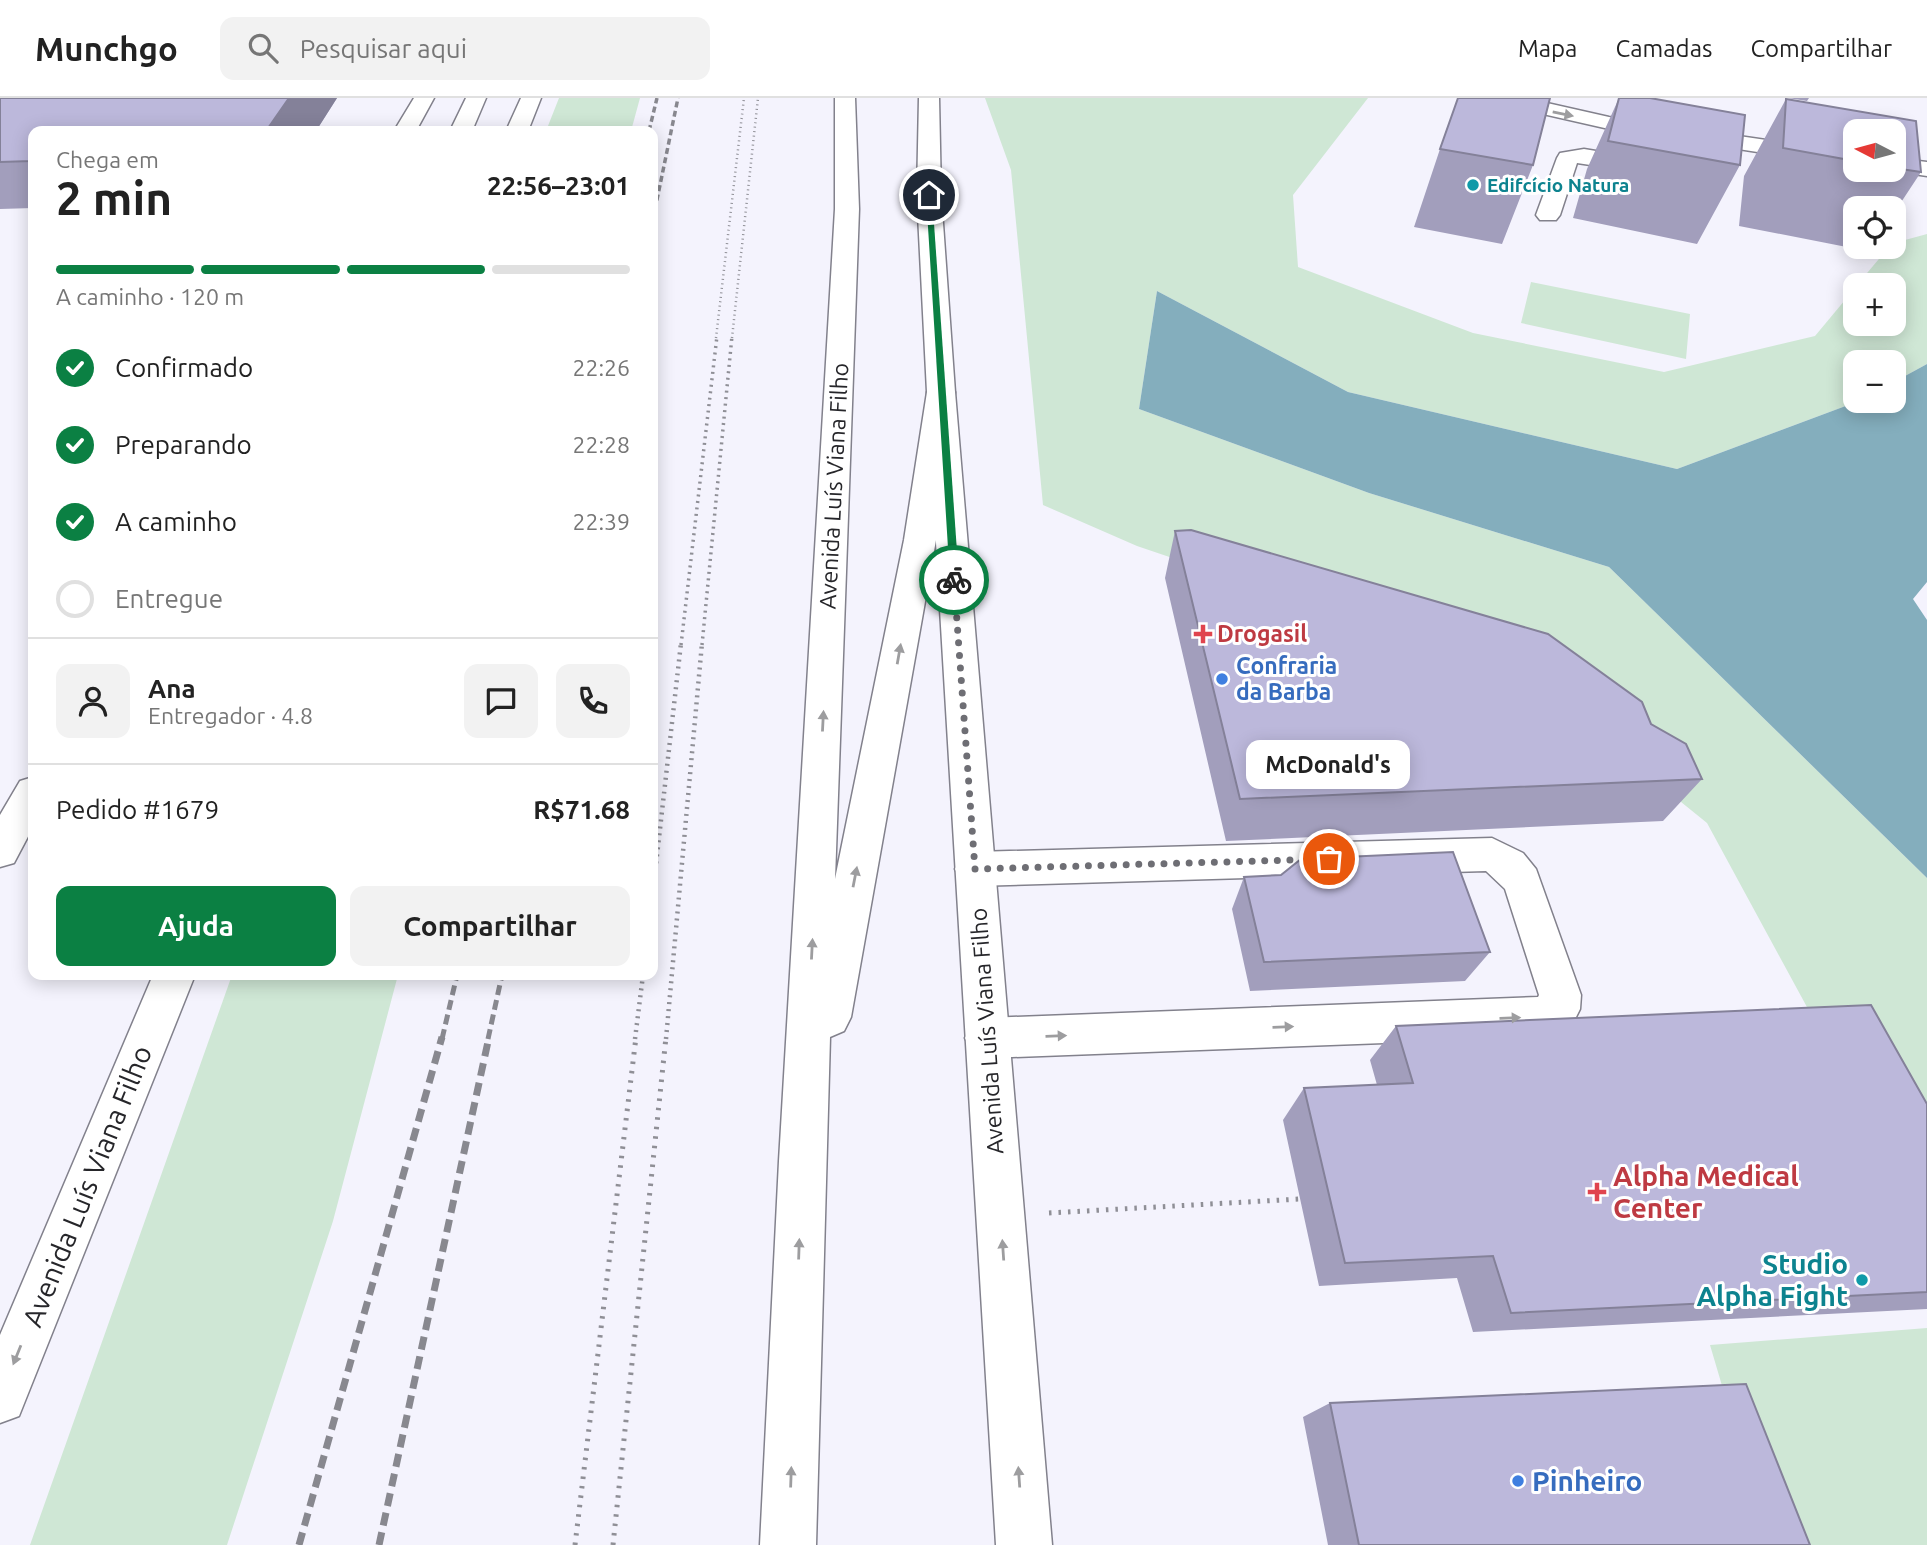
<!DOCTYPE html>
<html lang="pt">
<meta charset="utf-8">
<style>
body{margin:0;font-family:Ubuntu,sans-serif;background:#f2f2f2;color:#222;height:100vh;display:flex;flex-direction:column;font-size:26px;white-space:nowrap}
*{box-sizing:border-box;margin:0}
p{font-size:23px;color:#767676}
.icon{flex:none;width:38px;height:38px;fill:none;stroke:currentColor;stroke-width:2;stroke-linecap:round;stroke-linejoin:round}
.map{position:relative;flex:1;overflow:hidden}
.side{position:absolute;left:28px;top:28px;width:630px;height:854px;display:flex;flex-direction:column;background:#fff;border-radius:14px;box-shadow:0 4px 18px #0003}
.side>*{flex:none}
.needle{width:46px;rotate:276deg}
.controls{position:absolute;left:1843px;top:21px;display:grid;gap:14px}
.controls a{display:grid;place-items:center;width:63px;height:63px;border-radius:14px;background:#fff;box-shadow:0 4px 18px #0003;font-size:35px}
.pin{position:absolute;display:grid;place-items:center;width:60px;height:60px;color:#fff;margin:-30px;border:4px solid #fff;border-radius:50%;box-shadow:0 2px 7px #0007}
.courier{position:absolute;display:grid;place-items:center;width:70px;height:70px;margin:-35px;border:5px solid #0b8043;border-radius:50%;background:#fff;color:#222;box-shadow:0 2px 9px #0007}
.bubble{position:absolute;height:49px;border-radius:14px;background:#fff;box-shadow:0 4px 18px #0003;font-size:23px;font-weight:700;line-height:49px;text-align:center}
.overview em{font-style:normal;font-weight:700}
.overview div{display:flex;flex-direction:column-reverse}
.overview{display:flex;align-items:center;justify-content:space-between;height:119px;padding:0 28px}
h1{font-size:46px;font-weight:700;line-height:52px}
.bar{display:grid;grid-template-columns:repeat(4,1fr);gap:10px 7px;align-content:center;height:84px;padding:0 28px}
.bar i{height:9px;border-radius:5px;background:#e0e0e0}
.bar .active{background:#0b8043}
.bar p{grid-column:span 4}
.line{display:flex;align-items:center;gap:18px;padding:0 28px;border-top:2px solid #e0e0e0}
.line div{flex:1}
.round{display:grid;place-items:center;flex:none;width:74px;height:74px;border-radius:14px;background:#f2f2f2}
ol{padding:0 28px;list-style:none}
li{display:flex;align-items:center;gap:21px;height:77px}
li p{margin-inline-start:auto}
li .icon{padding:7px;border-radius:50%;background:#0b8043;color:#fff;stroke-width:4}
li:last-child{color:#767676}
li i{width:38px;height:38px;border:4px solid #e0e0e0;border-radius:50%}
.primary-button{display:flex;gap:14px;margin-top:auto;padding:14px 28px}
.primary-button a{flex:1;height:80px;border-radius:14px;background:#0b8043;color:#fff;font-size:28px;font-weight:700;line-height:80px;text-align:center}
.primary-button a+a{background:#f2f2f2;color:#222}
header{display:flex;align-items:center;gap:42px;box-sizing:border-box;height:98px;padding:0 35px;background:#fff;border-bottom:2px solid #e0e0e0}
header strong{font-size:33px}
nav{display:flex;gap:38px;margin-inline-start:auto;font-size:24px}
.search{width:490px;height:63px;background:#f2f2f2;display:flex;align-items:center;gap:18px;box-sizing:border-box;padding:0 24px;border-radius:14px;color:#767676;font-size:26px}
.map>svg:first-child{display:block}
.green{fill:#cfe7d5}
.water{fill:#84aebd}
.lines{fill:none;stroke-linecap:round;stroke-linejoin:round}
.minor-casing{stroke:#82818c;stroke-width:3}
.major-casing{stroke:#82818c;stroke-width:3}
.highway-casing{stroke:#82818c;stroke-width:3}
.path-far3{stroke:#8f8f96;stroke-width:2.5;stroke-dasharray:1 3.5;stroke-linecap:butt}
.path-far2{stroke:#8f8f96;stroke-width:3.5;stroke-dasharray:2 4.5;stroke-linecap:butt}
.path-far1{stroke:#8f8f96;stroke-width:4.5;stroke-dasharray:2 5;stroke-linecap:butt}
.path{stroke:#8f8f96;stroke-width:5;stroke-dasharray:2.5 7;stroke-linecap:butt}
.minor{fill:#fff;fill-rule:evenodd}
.major{fill:#fff;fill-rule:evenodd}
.highway{fill:#fff;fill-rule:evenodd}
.rail-far2{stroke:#88888f;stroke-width:3.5;stroke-dasharray:6 3.5;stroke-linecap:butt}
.rail-far1{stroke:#88888f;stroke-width:5;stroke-dasharray:10 5;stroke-linecap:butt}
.rail{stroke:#88888f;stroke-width:7;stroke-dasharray:13 7;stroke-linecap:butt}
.wall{fill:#a29ebc;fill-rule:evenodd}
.shaded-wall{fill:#848199}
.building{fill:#bcb8db;stroke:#848199;stroke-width:2}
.oneway{fill:#9d9d9f}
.route{fill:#0b8043}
.done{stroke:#6e6e74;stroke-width:7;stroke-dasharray:0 12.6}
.culture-dot{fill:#0f9aa8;stroke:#fff;stroke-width:2.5}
.health-dot{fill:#e0444e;stroke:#fff;stroke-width:2.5}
.shop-dot{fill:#3f7fe0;stroke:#fff;stroke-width:2.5}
.labels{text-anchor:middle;stroke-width:6;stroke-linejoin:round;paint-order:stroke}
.far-culture-label{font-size:19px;font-weight:bold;fill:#0d838f;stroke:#fff;text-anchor:start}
.street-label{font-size:23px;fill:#26262a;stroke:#fff}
.health-label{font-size:23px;font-weight:bold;fill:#be3a42;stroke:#fff;text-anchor:start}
.shop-label{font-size:23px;font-weight:bold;fill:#366cbe;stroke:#fff;text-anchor:start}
.near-health-label{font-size:28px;font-weight:bold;fill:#be3a42;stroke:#fff;text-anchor:start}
.near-street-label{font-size:28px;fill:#26262a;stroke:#fff}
.near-culture-label{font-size:28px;font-weight:bold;fill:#0d838f;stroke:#fff;text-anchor:end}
.near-shop-label{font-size:28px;font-weight:bold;fill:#366cbe;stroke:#fff;text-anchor:start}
</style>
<header>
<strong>Munchgo</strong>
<div class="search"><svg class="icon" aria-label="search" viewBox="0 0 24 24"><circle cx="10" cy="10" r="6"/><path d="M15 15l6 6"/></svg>Pesquisar aqui</div>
<nav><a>Mapa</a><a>Camadas</a><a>Compartilhar</a></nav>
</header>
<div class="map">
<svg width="1927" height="1447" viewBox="0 0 1927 1447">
<rect width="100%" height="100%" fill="#f4f3fd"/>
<path class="green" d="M559,0h81l-9,33h-85z
M985,0h383l-75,97 5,72 175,66 191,39 151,-36 40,-48v36h39v-39h-37l32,-38h5v-4l33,-9v130l-33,18v-20h-39v39h4l-182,68 -329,-77 -191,-101 -18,118 230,84 240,74 318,311v350l-220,-405 -178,-144 -392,-133 -94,-41 -32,-335z
M1531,184l159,32 -4,45 -165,-36z
M232,877h166l-65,246 -106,324h-197z
M1927,1230v217h-158l-59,-200z"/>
<path class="water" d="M1157,193l191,101 329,77 182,-68h35v-19l33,-18v218l-14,17 14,21v258l-318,-311 -240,-74 -230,-84z"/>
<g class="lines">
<g class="minor-casing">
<path id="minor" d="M1487,0h38l84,19 246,36v14l-246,-38 -119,-27z
M1584,51l60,10 8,2 3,5 -3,5 -8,2 -67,-10 -17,52 -4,5h-16l-4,-5 21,-57 3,-5z
M1894,60l33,4v14l-41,-6h8z
M1492,740l31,15 13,16 45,126 -1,14 -7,14 -30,14 -556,21 -15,-6 -7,-14 7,-14 15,-6 551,-21 1,-2 -34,-106 -19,-18 -511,15 -14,-5 -6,-12 6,-12 14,-5z"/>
</g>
<g class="major-casing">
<path id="major" d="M414,0h20l-18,33h-22z
M919,0h20l2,97 14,197 97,1153h-56l-69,-1153 -10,-197z
M33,679v50l-19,36 -14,4v-52l20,-34z"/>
</g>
<g class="highway-casing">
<path id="highway" d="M466,0h20l-14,33h-22z
M521,0h20l-13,33h-22z
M835,0h20l4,111 -24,670 69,-339 23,-148 4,-6 10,-2 10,2 4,6 -19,148 -85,477 -7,14 -14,6 -14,508h-56l19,-384 56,-952z
M153,877h42l-176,441 -19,7v-88z"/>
</g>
<path class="path-far3" d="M716,240l28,-240
M732,240l26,-240"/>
<path class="path-far2" d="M681,547l36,-309
M702,547l30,-309"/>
<path class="path-far1" d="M653,793l28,-248
M635,941l8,-64
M666,941l36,-396"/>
<path class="path" d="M1049,1115l251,-14
M575,1447l61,-508
M613,1447l53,-508"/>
<use href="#minor" class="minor"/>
<use href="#major" class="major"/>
<use href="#highway" class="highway"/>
<path class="rail-far2" d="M649,33l8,-33
M653,121l25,-121"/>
<path class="rail-far1" d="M442,941l15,-64
M488,941l14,-64"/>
<path class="rail" d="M299,1447l143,-508
M379,1447l110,-508"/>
</g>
<path class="wall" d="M0,0h337l-21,33h-283v77l-33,1z
M1619,0h31l90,67 -43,79 -124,-26 14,-49z
M1788,0h21l-2,3z
M1786,1l130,22 5,51 -27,41v-5h-39v39h15l-3,4 -128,-25 5,-50zM1855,33h39v39h-39z
M1440,51l93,16 -31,79 -88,-17z
M1175,433l476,193 51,55 -39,42 -437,20 -61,-263z
M1244,779l246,75 -25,29 -215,10 -18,-82z
M1396,928l531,78v205l-454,23 -16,-54 -138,8 -36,-166 21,-32 73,-3 -7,-25z
M1330,1305l480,142h-482l-25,-128z"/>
<path class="shaded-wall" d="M289,0h48l-21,33h-50z"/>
<path class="building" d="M0,0h289l-23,33h-233v28l-2,2 -31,1z
M1458,0h92l-17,67 -93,-16z
M1619,0h31l95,17 -5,50 -132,-24z
M1786,1l130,22 5,51 -27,-4v-37h-39v30l-72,-13z
M1191,432l357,104 94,68 9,22 35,20 16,35 -462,20 -65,-268z
M1453,754l37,100 -226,10 -20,-85 37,-2 20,-16z
M1871,907l56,99v188l-416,21 -18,-57 -148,7 -41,-175 109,-5 -17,-57z
M1746,1286l64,161h-451l-29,-142z"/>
<defs><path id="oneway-solid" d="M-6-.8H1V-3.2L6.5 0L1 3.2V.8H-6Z" transform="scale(1.75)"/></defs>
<g class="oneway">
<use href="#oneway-solid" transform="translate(1563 16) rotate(11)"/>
<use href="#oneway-solid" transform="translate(899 556) rotate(-80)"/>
<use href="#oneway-solid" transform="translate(823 623) rotate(-87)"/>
<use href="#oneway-solid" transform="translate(855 779) rotate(-79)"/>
<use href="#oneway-solid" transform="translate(812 851) rotate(-87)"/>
<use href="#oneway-solid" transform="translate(1510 920) rotate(-2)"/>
<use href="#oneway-solid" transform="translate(1283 929) rotate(-2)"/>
<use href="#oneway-solid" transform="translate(1056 938) rotate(-2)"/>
<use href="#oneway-solid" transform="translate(799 1151) rotate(-88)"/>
<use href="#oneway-solid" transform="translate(1003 1152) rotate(-94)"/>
<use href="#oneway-solid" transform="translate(17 1257) rotate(112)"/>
<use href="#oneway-solid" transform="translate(791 1379) rotate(-88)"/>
<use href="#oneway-solid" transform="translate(1019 1379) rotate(-94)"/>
</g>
<path class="route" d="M929,95l3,2 27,385 -5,4 -4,-4 -24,-385z"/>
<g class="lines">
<path class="done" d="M954,482l21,289 354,-10"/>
</g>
<g class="culture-dot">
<circle cx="1473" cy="87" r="7"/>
<circle cx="1862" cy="1182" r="7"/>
</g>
<g class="health-dot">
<path d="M1199.5 525.5h7v7h7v7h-7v7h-7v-7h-7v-7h7z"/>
<path d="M1593.5 1083.5h7v7h7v7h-7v7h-7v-7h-7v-7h7z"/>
</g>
<g class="shop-dot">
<circle cx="1222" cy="581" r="7"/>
<circle cx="1518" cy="1383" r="7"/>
</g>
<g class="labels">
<g class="far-culture-label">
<text x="1487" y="94">Edifcício Natura</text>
</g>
<g class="street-label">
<text transform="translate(834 388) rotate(-87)" y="8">Avenida Luís Viana Filho</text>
<text transform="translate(987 933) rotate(-94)" y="8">Avenida Luís Viana Filho</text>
</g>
<g class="health-label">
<text x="1217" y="544">Drogasil</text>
</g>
<g class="shop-label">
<text x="1236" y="576">Confraria<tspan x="1236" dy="26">da Barba</tspan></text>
</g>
<g class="near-health-label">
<text x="1613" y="1088">Alpha Medical<tspan x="1613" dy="32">Center</tspan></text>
</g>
<g class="near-street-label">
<text transform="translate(87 1088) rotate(-68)" y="10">Avenida Luís Viana Filho</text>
</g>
<g class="near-culture-label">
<text x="1848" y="1176">Studio<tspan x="1848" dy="32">Alpha Fight</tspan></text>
</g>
<g class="near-shop-label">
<text x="1532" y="1393">Pinheiro</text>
</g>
</g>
</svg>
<div class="controls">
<a><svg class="needle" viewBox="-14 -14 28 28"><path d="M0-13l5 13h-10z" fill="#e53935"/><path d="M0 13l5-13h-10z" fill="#767676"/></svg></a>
<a><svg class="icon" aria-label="locate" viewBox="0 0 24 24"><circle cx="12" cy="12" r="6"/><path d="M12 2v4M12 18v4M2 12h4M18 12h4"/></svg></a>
<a>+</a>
<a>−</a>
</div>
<div class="pin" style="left:1329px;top:761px;background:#ea580c"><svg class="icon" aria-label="bag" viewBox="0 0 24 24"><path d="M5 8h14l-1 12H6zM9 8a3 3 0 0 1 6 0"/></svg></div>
<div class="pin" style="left:929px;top:97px;background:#1f2937"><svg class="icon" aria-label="home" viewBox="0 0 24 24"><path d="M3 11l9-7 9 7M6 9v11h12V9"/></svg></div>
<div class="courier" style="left:954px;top:482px"><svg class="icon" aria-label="bike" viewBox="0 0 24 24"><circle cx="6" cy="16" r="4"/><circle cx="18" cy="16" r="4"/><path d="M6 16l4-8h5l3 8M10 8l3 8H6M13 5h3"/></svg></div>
<div class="bubble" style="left:1246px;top:642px;width:164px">McDonald's</div>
<section class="side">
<div class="overview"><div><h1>2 min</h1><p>Chega em</p></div><em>22:56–23:01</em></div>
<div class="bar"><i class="active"></i><i class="active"></i><i class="active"></i><i></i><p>A caminho · 120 m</p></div>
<ol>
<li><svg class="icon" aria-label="check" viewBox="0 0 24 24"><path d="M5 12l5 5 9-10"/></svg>Confirmado<p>22:26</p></li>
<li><svg class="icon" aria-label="check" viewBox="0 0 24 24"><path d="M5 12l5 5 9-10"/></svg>Preparando<p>22:28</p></li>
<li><svg class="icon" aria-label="check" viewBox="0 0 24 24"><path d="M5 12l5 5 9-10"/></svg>A caminho<p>22:39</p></li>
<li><i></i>Entregue</li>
</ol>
<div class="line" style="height:126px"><a class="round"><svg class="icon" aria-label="person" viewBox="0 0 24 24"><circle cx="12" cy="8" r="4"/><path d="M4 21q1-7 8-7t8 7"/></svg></a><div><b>Ana</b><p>Entregador · 4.8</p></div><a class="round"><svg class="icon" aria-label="chat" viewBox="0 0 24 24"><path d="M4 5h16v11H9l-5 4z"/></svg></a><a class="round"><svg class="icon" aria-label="phone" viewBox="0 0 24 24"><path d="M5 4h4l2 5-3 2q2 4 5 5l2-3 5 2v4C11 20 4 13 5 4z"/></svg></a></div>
<div class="line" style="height:91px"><div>Pedido #1679</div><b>R$71.68</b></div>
<div class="primary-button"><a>Ajuda</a><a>Compartilhar</a></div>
</section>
</div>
